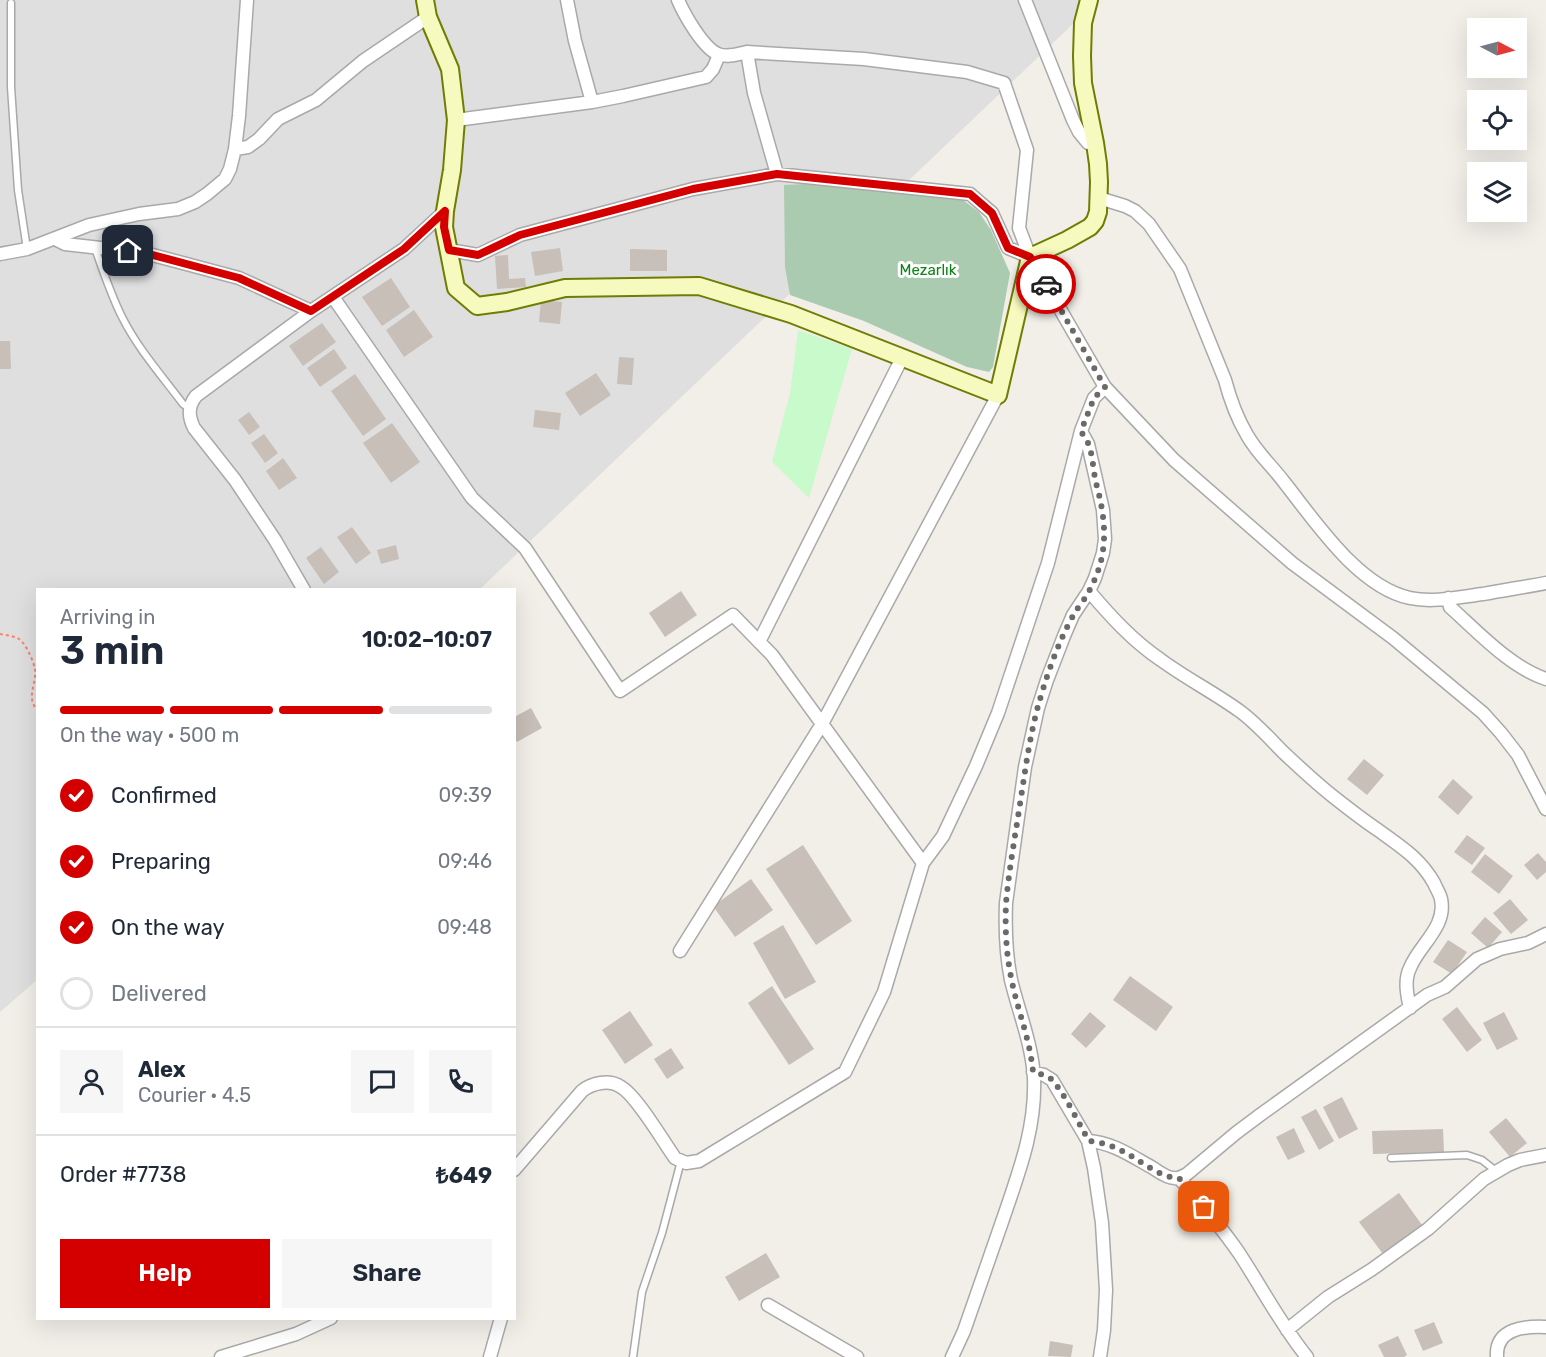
<!DOCTYPE html>
<meta charset="utf-8">
<style>
body{margin:0;font-family:Rubik,sans-serif;background:#f6f6f7;color:#1f2937;height:100vh;display:flex;flex-direction:column;font-size:22px;white-space:nowrap}
*{box-sizing:border-box;margin:0}
p{font-size:20px;color:#747a83}
.icon{flex:none;width:33px;height:33px;fill:none;stroke:currentColor;stroke-width:2;stroke-linecap:round;stroke-linejoin:round}
.map{position:relative;flex:1;overflow:hidden}
.side{position:absolute;left:36px;top:588px;width:480px;height:732px;display:flex;flex-direction:column;background:#fff;border-radius:0px;box-shadow:0 6px 24px #0002}
.side>*{flex:none}
.needle{width:39px;rotate:96deg}
.controls{position:absolute;left:1467px;top:18px;display:grid;gap:12px}
.controls a{display:grid;place-items:center;width:60px;height:60px;border-radius:0px;background:#fff;box-shadow:0 6px 24px #0002;font-size:30px}
.pin{position:absolute;display:grid;place-items:center;width:51px;height:51px;color:#fff;margin:-26px;border-radius:12px;box-shadow:0 3px 9px #0006}
.courier{position:absolute;display:grid;place-items:center;width:60px;height:60px;margin:-30px;border:4px solid #d40000;border-radius:50%;background:#fff;color:#222;box-shadow:0 2px 8px #0007}
.overview em{font-style:normal;font-weight:600}
.overview div{display:flex;flex-direction:column-reverse}
.overview{display:flex;align-items:center;justify-content:space-between;height:102px;padding:0 24px}
h1{font-size:39px;font-weight:600;line-height:45px}
.bar{display:grid;grid-template-columns:repeat(4,1fr);gap:9px 6px;align-content:center;height:72px;padding:0 24px}
.bar i{height:8px;border-radius:4px;background:#e0e1e3}
.bar .active{background:#d40000}
.bar p{grid-column:span 4}
.line{display:flex;align-items:center;gap:15px;padding:0 24px;border-top:2px solid #e0e1e3}
.line div{flex:1}
.round{display:grid;place-items:center;flex:none;width:63px;height:63px;border-radius:0px;background:#f6f6f7}
ol{padding:0 24px;list-style:none}
li{display:flex;align-items:center;gap:18px;height:66px}
li p{margin-inline-start:auto}
li .icon{padding:6px;border-radius:50%;background:#d40000;color:#fff;stroke-width:4}
li:last-child{color:#747a83}
li i{width:33px;height:33px;border:3px solid #e0e1e3;border-radius:50%}
.primary-button{display:flex;gap:12px;margin-top:auto;padding:12px 24px}
.primary-button a{flex:1;height:69px;border-radius:0px;background:#d40000;color:#fff;font-size:24px;font-weight:600;line-height:69px;text-align:center}
.primary-button a+a{background:#f6f6f7;color:#1f2937}
.map>svg:first-child{display:block}
.residential{fill:#e0dfdf}
.cemetery{fill:#aacbaf}
.park{fill:#c8facc}
.building{fill:#c7bfb8}
.lines{fill:none;stroke-linecap:round;stroke-linejoin:round}
.lane-casing{stroke:#a9a9a9;stroke-width:9}
.street-casing{stroke:#a9a9a9;stroke-width:15}
.secondary-casing{stroke:#707d05;stroke-width:20}
.path{stroke:#fa8072;stroke-width:2;stroke-dasharray:3 3;stroke-linecap:butt}
.lane{stroke:#fff;stroke-width:6}
.street{stroke:#fff;stroke-width:12}
.secondary{stroke:#f7fabf;stroke-width:16}
.done{stroke:#6b6a68;stroke-width:6;stroke-dasharray:0 10.8}
.route{stroke:#d40000;stroke-width:8}
.labels{text-anchor:middle;stroke-width:6;stroke-linejoin:round;paint-order:stroke}
.park-label{font-size:15px;fill:#0c8416;stroke:#fff}
</style>
<div class="map">
<svg width="1546" height="1357" viewBox="0 0 1546 1357">
<rect width="100%" height="100%" fill="#f2efe9"/>
<path class="residential" d="M0,0h1098l-618,589 -442,1 -1,390 -37,32z"/>
<path class="cemetery" d="M804,184l159,16 16,12 12,18 19,43 -17,94 -4,5 -22,-5 -103,-46 -74,-26 -5,-28 -1,-82z"/>
<path class="park" d="M798,330l54,19 -43,149 -37,-36 18,-69z"/>
<path class="building" d="M560,248l3,23 -28,5 -4,-24z
M630,249l37,1v21h-37z
M508,255l1,24 16,-1 1,9 -29,2 -2,-33z
M391,278l19,29 -28,19 -20,-29z
M541,300l21,2 -2,22 -21,-2z
M414,310l19,27 -29,20 -18,-27z
M322,323l14,19 -33,24 -14,-20z
M0,341h10l1,28h-11z
M334,349l13,19 -27,19 -13,-19z
M619,357l15,1 -2,27 -15,-1z
M596,373l15,22 -31,21 -15,-23z
M355,374l31,45 -23,17 -32,-45z
M535,410l26,3 -2,17 -26,-3z
M249,412l11,15 -11,8 -11,-15z
M392,423l28,39 -29,21 -28,-40z
M264,434l14,19 -13,10 -14,-20z
M283,458l14,20 -18,12 -13,-19z
M352,527l19,26 -15,11 -19,-27z
M396,545l3,14 -18,5 -4,-14z
M321,547l18,25 -15,12 -18,-26z
M681,591l16,24 -32,22 -16,-24z
M531,708l11,20 -25,14 -3,-4v-21z
M1364,759l20,16 -17,20 -20,-16z
M1453,779l20,18 -15,18 -20,-18z
M1467,835l18,13 -13,17 -18,-13z
M803,845l49,76 -36,24 -50,-76z
M1538,853l8,9v10l-9,8 -13,-15z
M1485,854l28,22 -14,18 -28,-22z
M751,879l22,31 -38,27 -22,-31z
M1510,899l18,21 -17,14 -18,-21z
M1485,917l17,15 -14,16 -17,-15z
M783,925l33,57 -31,17 -32,-56z
M1448,940l19,12 -15,22 -19,-12z
M1130,976l43,31 -17,24 -43,-31z
M772,986l42,63 -25,16 -41,-62z
M1457,1007l25,33 -15,12 -25,-33z
M630,1011l23,34 -28,19 -23,-34z
M1090,1012l16,14 -20,22 -15,-14z
M1504,1012l14,27 -21,11 -14,-27z
M671,1048l13,20 -17,11 -13,-20z
M1342,1097l16,32 -19,10 -16,-32z
M1316,1109l18,32 -15,9 -18,-33z
M1506,1118l21,25 -17,14 -21,-25z
M1294,1128l11,24 -17,8 -12,-23z
M1443,1129l1,23 -71,2 -1,-23z
M1399,1193l23,32 -39,29 -24,-32z
M766,1253l14,24 -41,24 -14,-24z
M1434,1322l9,21 -20,8 -9,-21z
M1398,1336l9,19 -3,2h-20l-6,-12z
M1050,1341l23,4 -2,12 -23,-1z"/>
<g class="lines">
<g class="lane-casing">
<path id="lane" d="M11,3v84l7,103 9,59
M95,248c8,23 16,47 27,69 16,32 40,59 61,87l6,4
M1391,1158l76,-3 15,5 14,11
M633,1357l9,-65 20,-59 19,-72"/>
</g>
<g class="street-casing">
<path id="street" d="M567,0l8,41 17,61
M1025,0l48,120 6,12 9,11h7
M747,52l7,41 23,81
M456,120l136,-18 31,-6 83,-19 7,-8 6,-14
M235,149l13,-2 11,-8 19,-20 38,-19 47,-39 65,-44
M1099,198l26,8 10,5 14,13 31,45 45,111c5,19 12,38 22,55 10,18 25,31 37,47 31,39 74,105 126,116 23,5 49,-1 73,-4 21,-4 42,-7 63,-11
M55,239l10,5 80,9 94,25 72,33
M449,250l29,5 42,-20 173,-46 84,-15 193,20 22,19 16,35 22,9 -11,-29 8,-78 -23,-67 -37,-11 -103,-13 -117,-7c-9,2 -20,6 -29,2 -15,-6 -34,-40 -40,-54
M0,254l27,-5 62,-24 50,-11 39,-5 17,-7 12,-8 18,-15 5,-10 5,-20 4,-33 8,-116
M333,297l139,201 53,50 95,143 113,-76 39,40 151,208 20,-27 33,-70 22,-53 50,-150 33,-132 13,-33 11,-11 -75,-130
M1105,387l69,73 118,103 101,75 90,75 18,20 17,22 28,54
M304,590l-29,-50 -40,-60 -41,-52c-6,-12 -6,-22 2,-32l115,-85 93,-62 41,-38
M1089,591c22,26 44,50 72,69 26,19 54,33 80,52 16,12 29,27 43,41 16,15 33,31 51,45 14,11 28,22 43,32 22,16 42,28 56,53 2,5 6,11 7,16 6,28 -22,46 -31,69 -6,12 -3,27 0,40
M1448,598l2,9c28,25 60,60 96,72
M759,642l143,-284
M680,951l142,-227 176,-329
M1033,1072l11,3 8,5 36,61 6,27 8,55 4,67 -2,40 -4,27
M1088,1141c24,1 45,16 65,27 6,4 14,10 21,10 5,1 9,-2 13,-4l49,-41 24,-18 167,-120 18,-8 32,-28 23,-10 28,-6 18,-9
M514,1170l68,-79c10,-8 27,-12 39,-4 15,8 42,54 54,71l11,5 13,-2 146,-89 39,-80 39,-129
M1179,1178c21,24 42,49 60,75 23,35 42,72 68,104
M768,1305l89,52
M1287,1330l41,-33 43,-27 57,-41 56,-50 24,-14 12,-5 26,-5
M221,1357l75,-23 35,-16
M490,1357l11,-39
M952,1357l12,-26c13,-38 26,-75 39,-112 16,-47 33,-91 31,-141 -2,-34 -15,-65 -23,-98 -5,-25 -6,-51 -5,-77l19,-136 13,-59 9,-28 17,-44 9,-21 16,-24 6,-13 8,-25 2,-14 -2,-29 -15,-66 -7,-13
M1497,1357c-2,-29 28,-31 49,-30"/>
</g>
<g class="secondary-casing">
<path id="secondary" d="M425,0l3,17 22,52 6,51 -4,50 -7,41 -1,16 12,61 21,18 30,-4 58,-14 134,-2 92,28 207,81 32,-138 37,-17 23,-13 5,-6 3,-9 1,-30 -1,-18 -3,-21 -12,-60 -1,-27 1,-33 6,-23"/>
</g>
<path class="path" d="M0,634c6,1 14,2 19,5 7,5 14,21 16,30 2,16 -10,28 3,42"/>
<use href="#lane" class="lane"/>
<use href="#street" class="street"/>
<use href="#secondary" class="secondary"/>
</g>
<g class="lines">
<path class="done" d="M1046,284l59,103 -11,11 -13,33c2,4 5,8 7,12 5,12 5,27 8,40 11,40 13,73 -8,110 -4,8 -11,15 -15,23 -15,26 -28,64 -36,94 -8,31 -12,62 -17,94 -5,33 -11,66 -14,99 -1,25 0,49 5,74 6,32 19,62 22,95 6,2 13,3 18,7 12,11 29,47 38,62 12,1 24,5 35,11 16,8 38,27 55,26l25,29"/>
<path class="route" d="M128,251l17,2 94,25 72,33 93,-62 41,-38 -1,16 5,23 29,5 42,-20 173,-46 84,-15 193,20 22,19 16,35 22,9 16,27"/>
</g>
<g class="labels">
<g class="park-label">
<text x="928" y="275">Mezarlık</text>
</g>
</g>
</svg>
<div class="controls">
<a><svg class="needle" viewBox="-14 -14 28 28"><path d="M0-13l5 13h-10z" fill="#e53935"/><path d="M0 13l5-13h-10z" fill="#747a83"/></svg></a>
<a><svg class="icon" aria-label="locate" viewBox="0 0 24 24"><circle cx="12" cy="12" r="6"/><path d="M12 2v4M12 18v4M2 12h4M18 12h4"/></svg></a>
<a><svg class="icon" aria-label="layers" viewBox="0 0 24 24"><path d="M12 4l9 5-9 5-9-5zM3 14l9 5 9-5"/></svg></a>
</div>
<div class="pin" style="left:1204px;top:1207px;background:#ea580c"><svg class="icon" aria-label="bag" viewBox="0 0 24 24"><path d="M5 8h14l-1 12H6zM9 8a3 3 0 0 1 6 0"/></svg></div>
<div class="pin" style="left:128px;top:251px;background:#1f2937"><svg class="icon" aria-label="home" viewBox="0 0 24 24"><path d="M3 11l9-7 9 7M6 9v11h12V9"/></svg></div>
<div class="courier" style="left:1046px;top:284px"><svg class="icon" aria-label="car" viewBox="0 0 24 24"><path d="M5 17H2v-5l4-1 3-4h7l3 4 3 1v5h-3M9 17h6M6 11h13"/><circle cx="7" cy="17" r="2"/><circle cx="17" cy="17" r="2"/></svg></div>
<section class="side">
<div class="overview"><div><h1>3 min</h1><p>Arriving in</p></div><em>10:02–10:07</em></div>
<div class="bar"><i class="active"></i><i class="active"></i><i class="active"></i><i></i><p>On the way · 500 m</p></div>
<ol>
<li><svg class="icon" aria-label="check" viewBox="0 0 24 24"><path d="M5 12l5 5 9-10"/></svg>Confirmed<p>09:39</p></li>
<li><svg class="icon" aria-label="check" viewBox="0 0 24 24"><path d="M5 12l5 5 9-10"/></svg>Preparing<p>09:46</p></li>
<li><svg class="icon" aria-label="check" viewBox="0 0 24 24"><path d="M5 12l5 5 9-10"/></svg>On the way<p>09:48</p></li>
<li><i></i>Delivered</li>
</ol>
<div class="line" style="height:108px"><a class="round"><svg class="icon" aria-label="person" viewBox="0 0 24 24"><circle cx="12" cy="8" r="4"/><path d="M4 21q1-7 8-7t8 7"/></svg></a><div><b>Alex</b><p>Courier · 4.5</p></div><a class="round"><svg class="icon" aria-label="chat" viewBox="0 0 24 24"><path d="M4 5h16v11H9l-5 4z"/></svg></a><a class="round"><svg class="icon" aria-label="phone" viewBox="0 0 24 24"><path d="M5 4h4l2 5-3 2q2 4 5 5l2-3 5 2v4C11 20 4 13 5 4z"/></svg></a></div>
<div class="line" style="height:78px"><div>Order #7738</div><b>₺649</b></div>
<div class="primary-button"><a>Help</a><a>Share</a></div>
</section>
</div>
